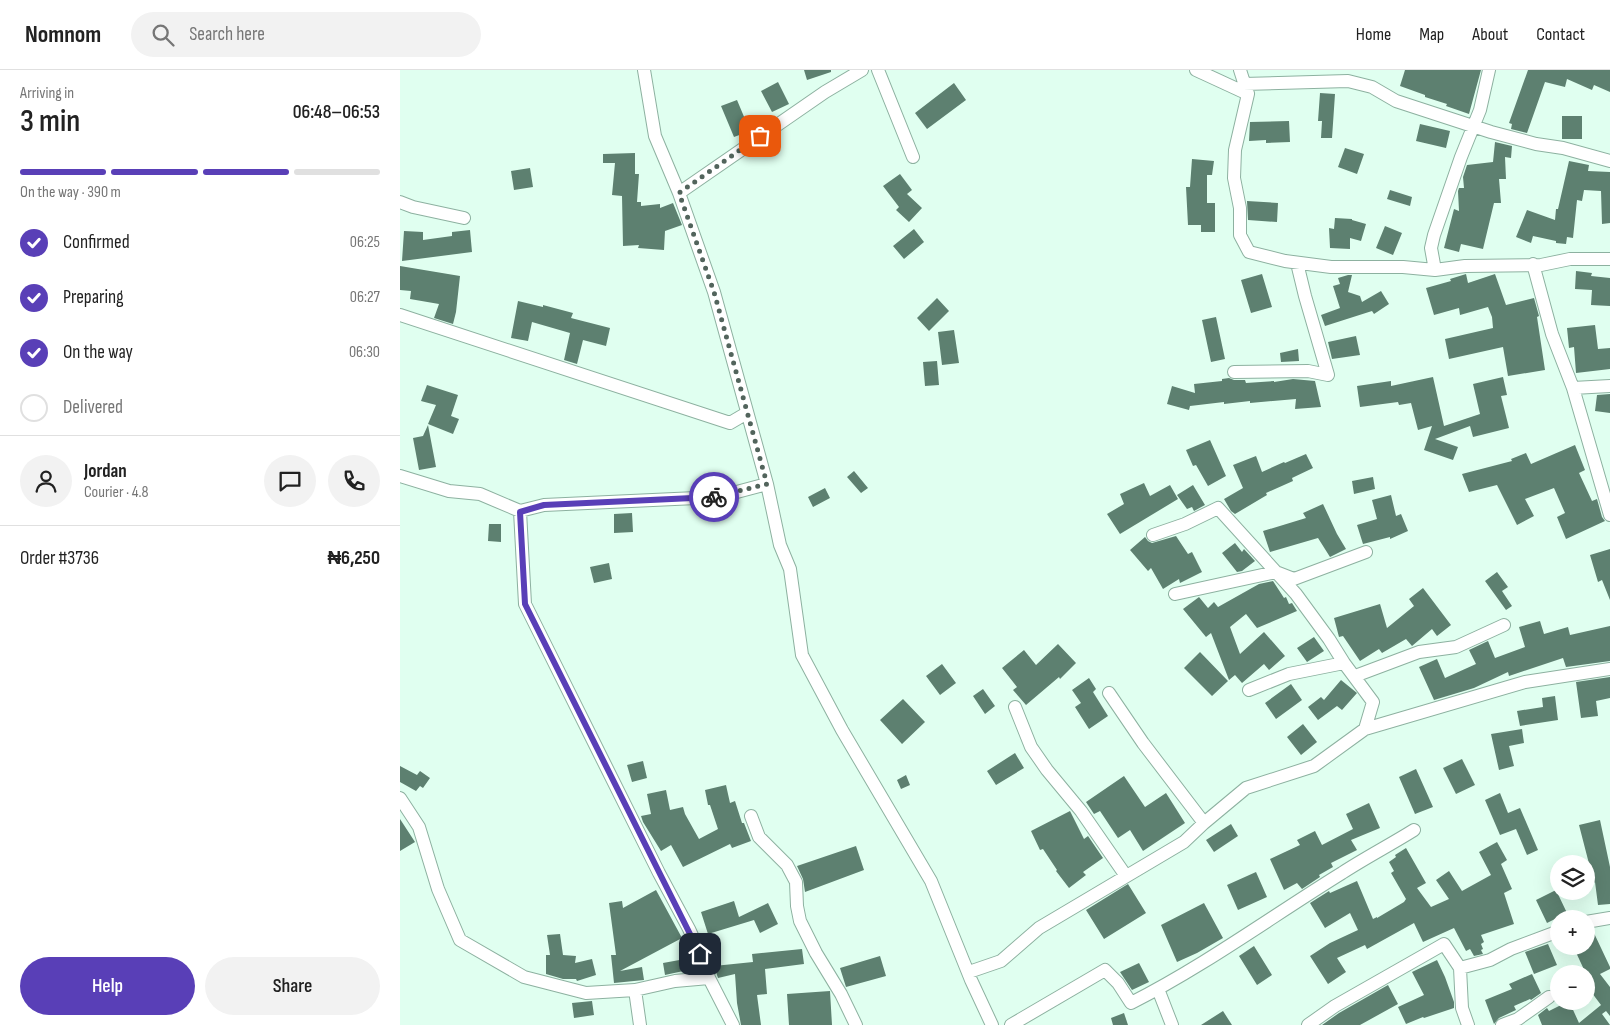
<!DOCTYPE html>
<meta charset="utf-8">
<style>
body{margin:0;font-family:"Sofia Sans Condensed",sans-serif;background:#f2f2f2;color:#222;height:100vh;display:flex;flex-direction:column;font-size:19px;white-space:nowrap}
*{box-sizing:border-box;margin:0}
p{font-size:16px;color:#767676}
.icon{flex:none;width:28px;height:28px;fill:none;stroke:currentColor;stroke-width:2;stroke-linecap:round;stroke-linejoin:round}
.map{position:relative;flex:1;overflow:hidden}
.drawer{display:flex;flex-direction:column;background:#fff;width:400px}
.drawer>*{flex:none}
.tools{position:absolute;left:1150px;top:785px;display:grid;gap:10px}
.tools a{display:grid;place-items:center;width:45px;height:45px;border-radius:50%;background:#fff;box-shadow:0 5px 20px #0002;font-size:25px}
.pin{position:absolute;display:grid;place-items:center;width:42px;height:42px;color:#fff;margin:-21px;border-radius:10px;box-shadow:0 2px 8px #0006}
.courier{position:absolute;display:grid;place-items:center;width:50px;height:50px;margin:-25px;border:4px solid #593fb7;border-radius:50%;background:#fff;color:#222;box-shadow:0 1px 6px #0007}
.head em{font-style:normal;font-weight:600}
.head div{display:flex;flex-direction:column-reverse}
.head{display:flex;align-items:center;justify-content:space-between;height:85px;padding:0 20px}
h1{font-size:32px;font-weight:600;line-height:38px}
.bar{display:grid;grid-template-columns:repeat(4,1fr);gap:8px 5px;align-content:center;height:60px;padding:0 20px}
.bar i{height:6px;border-radius:4px;background:#e0e0e0}
.bar .active{background:#593fb7}
.bar p{grid-column:span 4}
.line{display:flex;align-items:center;gap:12px;padding:0 20px;border-top:1px solid #e0e0e0}
.line div{flex:1}
.round{display:grid;place-items:center;flex:none;width:52px;height:52px;border-radius:26px;background:#f2f2f2}
ol{padding:0 20px;list-style:none}
li{display:flex;align-items:center;gap:15px;height:55px}
li p{margin-inline-start:auto}
li .icon{padding:5px;border-radius:50%;background:#593fb7;color:#fff;stroke-width:4}
li:last-child{color:#767676}
li i{width:28px;height:28px;border:2px solid #e0e0e0;border-radius:50%}
.primary-button{display:flex;gap:10px;margin-top:auto;padding:10px 20px}
.primary-button a{flex:1;height:58px;border-radius:30px;background:#593fb7;color:#fff;font-size:20px;font-weight:600;line-height:58px;text-align:center}
.primary-button a+a{background:#f2f2f2;color:#222}
header{display:flex;align-items:center;gap:30px;box-sizing:border-box;height:70px;padding:0 25px;background:#fff;border-bottom:1px solid #e0e0e0}
header strong{font-size:24px}
nav{display:flex;gap:28px;margin-inline-start:auto;font-size:18px}
.search{width:350px;height:45px;background:#f2f2f2;display:flex;align-items:center;gap:12px;box-sizing:border-box;padding:0 18px;border-radius:28px;color:#767676;font-size:19px}
main{display:flex;flex:1;min-height:0}
.map>svg:first-child{display:block}
.building{fill:#5d8070}
.lines{fill:none;stroke-linecap:round;stroke-linejoin:round}
.minor-casing{stroke:#8db1a0;stroke-width:14}
.minor{stroke:#fff;stroke-width:12}
.done{stroke:#52645c;stroke-width:5;stroke-dasharray:0 9}
.route{stroke:#593fb7;stroke-width:6}
</style>
<header>
<strong>Nomnom</strong>
<div class="search"><svg class="icon" aria-label="search" viewBox="0 0 24 24"><circle cx="10" cy="10" r="6"/><path d="M15 15l6 6"/></svg>Search here</div>
<nav><a>Home</a><a>Map</a><a>About</a><a>Contact</a></nav>
</header>
<main>
<section class="drawer">
<div class="head"><div><h1>3 min</h1><p>Arriving in</p></div><em>06:48–06:53</em></div>
<div class="bar"><i class="active"></i><i class="active"></i><i class="active"></i><i></i><p>On the way · 390 m</p></div>
<ol>
<li><svg class="icon" aria-label="check" viewBox="0 0 24 24"><path d="M5 12l5 5 9-10"/></svg>Confirmed<p>06:25</p></li>
<li><svg class="icon" aria-label="check" viewBox="0 0 24 24"><path d="M5 12l5 5 9-10"/></svg>Preparing<p>06:27</p></li>
<li><svg class="icon" aria-label="check" viewBox="0 0 24 24"><path d="M5 12l5 5 9-10"/></svg>On the way<p>06:30</p></li>
<li><i></i>Delivered</li>
</ol>
<div class="line" style="height:90px"><a class="round"><svg class="icon" aria-label="person" viewBox="0 0 24 24"><circle cx="12" cy="8" r="4"/><path d="M4 21q1-7 8-7t8 7"/></svg></a><div><b>Jordan</b><p>Courier · 4.8</p></div><a class="round"><svg class="icon" aria-label="chat" viewBox="0 0 24 24"><path d="M4 5h16v11H9l-5 4z"/></svg></a><a class="round"><svg class="icon" aria-label="phone" viewBox="0 0 24 24"><path d="M5 4h4l2 5-3 2q2 4 5 5l2-3 5 2v4C11 20 4 13 5 4z"/></svg></a></div>
<div class="line" style="height:65px"><div>Order #3736</div><b>₦6,250</b></div>
<div class="primary-button"><a>Help</a><a>Share</a></div>
</section>
<div class="map">
<svg width="1210" height="955" viewBox="0 0 1210 955">
<rect width="100%" height="100%" fill="#e0fff0"/>
<path class="building" d="M404,0h27v2l-24,8z
M1005,0h76l-12,44 -23,-8 1,-2 -22,-7v-2l-25,-9z
M1128,0h82v22l-16,-7 -2,5 -25,-11 -2,8 -20,-5 -18,51 -16,-4 1,-5 -3,-1z
M378,12l11,22 -17,8 -11,-21z
M554,13l12,17 -39,29 -12,-16z
M920,23l15,1 -3,44h-11l1,-17h-4z
M337,30l13,31 -16,6 -13,-31z
M1162,46h20v23h-20z
M889,51l1,21 -24,1v-3l-17,1 1,-19z
M1020,54l30,7 -4,17 -30,-7z
M1095,72l17,4 -1,12 -6,-1 1,22h-7l2,24h-7l-11,46 -22,-5 -2,8 -15,-4 10,-39 5,2 -1,-20 1,-3h5l-1,-11 4,-12 26,-3z
M945,78l19,6 -7,20 -19,-7z
M235,83v21h4l-2,28h4v4l19,-2v4l13,-5 9,22 -17,6 -1,19 -26,-2 1,-3 -16,1 -1,-50 -10,-1 3,-32h-12v-9z
M792,89l22,2 -2,14h-5v28h8v29h-14v-7h-13l-2,-38h4z
M1169,91l20,4 -1,6 22,1v51l-8,1 -1,-33 -17,-1 -2,11 -5,-1 -4,38 -6,-1 -1,7 -10,-1v-2l-23,-5 -2,7 -15,-6 11,-27 28,10 1,-11h2z
M130,98l3,19 -19,3 -3,-19z
M500,104l12,16 -5,4 15,14 -13,14 -13,-12 3,-3 -16,-21z
M990,120l22,7 -2,9 -23,-7z
M847,131l31,2 -1,19 -29,-2z
M935,148l17,1v1l14,4 -5,17 -11,-3v11l-20,-1 -1,-20 5,1z
M985,156l17,7 -9,22 -17,-7z
M514,159l10,13 -20,17 -11,-13z
M70,160l2,22 -70,9 2,-30 19,1v8l29,-4v-4z
M0,196l60,10 -4,36 -3,12 -19,-6 5,-14 -29,-5 1,-8 -11,-1z
M1176,201l16,2 -1,3 19,2v28l-19,-1 1,-15 -17,-1z
M862,204l10,33 -21,6 -10,-33z
M1066,204l2,9 27,-9 11,31 28,-7 5,18 -2,1 8,53 -37,6 -5,-29 -54,12 -4,-20 48,-11 -1,-11 -4,-10 -28,8 -1,-7 -25,7 -8,-27 25,-7 -1,-2z
M948,205h4l-4,17 12,4 2,6 19,-11 8,13 -15,10 -2,-3 -47,15 -4,-11 19,-7 -7,-22 7,-2 -2,-6z
M537,228l12,13 -20,20 -12,-13z
M118,231l25,6v-2l30,8 -2,5 39,10 -4,18 -23,-6 -6,24 -13,-4 6,-27 -38,-11 -4,19 -17,-3z
M816,247l9,42 -14,3 -9,-42z
M1195,255l3,24 12,-1v21l-34,4 -2,-26 -5,1 -2,-20z
M554,260l5,33 -17,2 -4,-33z
M956,266l4,19 -28,4 -4,-17z
M898,279l1,12 -18,1 -1,-9z
M537,291l2,24 -14,1 -2,-24z
M1033,307l11,49 36,-12 -7,-30 30,-7 4,18 -6,1 8,32 -36,9 -3,-11 -35,13 23,8 -5,13 -29,-10 8,-24 -14,4 -7,-27 -12,2 -1,-3 -38,5 -3,-21 34,-5v5z
M829,308l5,2h11l1,3 28,-2v1l19,-3 22,2 6,26 -26,2 1,-10 -46,4v-2l-26,3v-2l-34,4 -1,4 -22,-6 5,-18 23,7 -1,-9 28,-3v-2z
M27,315l31,10 -7,21 8,3 -6,15 -25,-10 8,-19 -15,-4z
M1210,324v19l-15,-2 2,-16z
M28,355l8,42 -17,3 -6,-32 10,-2z
M810,370l16,36 -18,10 -12,-21 -3,1 -7,-16z
M1175,375l10,25 -6,3 13,28 5,-2 5,18 3,4 -39,18 -9,-22 8,-4 -11,-25 -29,11 9,17 -17,9 -20,-40 -28,7 -7,-18 50,-13 -1,-2 15,-6 5,11z
M906,384l7,14 -21,10 1,3 -27,12 1,2 -32,19 -4,-3 -7,-12 19,-11 -10,-23 23,-9 6,16 22,-10 1,1z
M454,401l14,17 -7,5 -14,-16z
M973,407l2,12 -21,5 -2,-13z
M744,413l6,13 20,-11 8,14 -58,35 -13,-20 17,-10 -4,-10z
M793,415l12,20 -11,6 -2,-4 -5,2 -10,-14z
M425,418l5,10 -17,9 -5,-10z
M991,425l5,21 5,-2 7,17 -18,8v-2l-27,7 -6,-19 20,-6 -5,-19z
M923,434l14,30 9,15 -16,8 -12,-19 -48,14 -7,-21 43,-13 -3,-5z
M232,443l1,19 -19,1v-19z
M89,454h12v18l-13,-1z
M776,466l12,18 4,-2 10,20 -22,11 -1,-4 -16,10 -12,-21 -3,3 -18,-21 15,-13 3,4 4,2z
M835,473l7,9 2,-3 11,12 -13,10 -5,1 -15,-19z
M1210,479v51l-8,-20 -4,2 -8,-27z
M209,493l3,16 -18,4 -4,-16z
M1097,502l11,15 -6,4 10,15 -6,4 -21,-29z
M873,511l11,17 2,-1 3,7 3,-1 5,8 -40,17 -11,-14 -16,13 10,27 24,-22 21,24 -16,14 -5,-6 -22,19 -7,-8 -6,5 -18,-47 -5,4 -23,-28 16,-12 9,11 6,-6 4,5 41,-23z
M1023,518l28,37 -14,11 -5,-7 -20,17 -6,-7 -24,14 -3,-4 -19,12 -17,-25 -4,1 -5,-19 46,-14 7,24 27,-22 -5,-7z
M1140,551l4,13 24,-7 2,8 40,-9v35l-44,6 -3,-9 -54,18 -1,-4 -34,16 -40,12 -15,-33 18,-8 8,19 31,-14 -7,-14 19,-9 7,17 30,-11 -6,-20z
M914,567l10,14 -17,11 -10,-14z
M658,574l18,19 -16,16 -1,-2 -33,28 -13,-15 4,-3 -15,-19 22,-18 12,15z
M800,582l28,29 -16,15 -28,-28z
M542,594l14,19 -16,12 -14,-19z
M1210,607v21l-14,3 2,15 -17,2 -5,-36z
M689,608l7,11 -3,3 15,24 -19,13 -14,-22 6,-4 -9,-13z
M941,610l16,13 -15,17 -5,-4 -19,14 -10,-13 13,-10 3,3z
M891,614l11,16 -26,19 -11,-16z
M583,619l12,17 -10,8 -12,-18z
M1155,626l3,24 -38,6 -3,-15 26,-4 -1,-9z
M503,629l22,23 -23,22 -22,-24z
M903,654l14,18 -16,13 -14,-18z
M1122,659l2,14 -15,3 5,20 -15,4 -8,-36z
M615,683l9,15 -28,17 -9,-14z
M1062,689l13,26 -19,9 -13,-26z
M243,691l4,17 -15,4 -5,-17z
M0,696l17,9 3,-4 10,7 -7,10 -3,-2 -4,5 -16,-9z
M1016,699l17,38 -18,7 -16,-37z
M506,705l4,10 -9,4 -4,-9z
M724,706l21,31 21,-14 19,30 -42,28 -13,-21 -12,8 -18,-27 -6,3 -8,-12z
M326,715l4,18 5,-2 7,22h2l7,18 -19,7 -2,-4 -47,23 -12,-22 -10,6 -18,-29 -2,-6 10,-2 -4,-20 19,-4 4,20 13,-3 2,7 14,25 19,-10 -8,-24h-2l-3,-15z
M1100,723l8,20 12,-5 18,42 -11,5 -11,-26 -16,6 -15,-35z
M969,733l11,25 -29,12 6,10 -26,13 2,4 -14,8 1,2 -18,12 -5,-6 -13,7 -14,-31 30,-14 -3,-5 18,-9 7,14 31,-16 -7,-15z
M670,741l14,28 4,-3 15,22 -20,14 3,3 -17,13 -13,-17 1,-1 -14,-21 -3,1 -9,-19z
M0,749l15,23 -15,9z
M1200,750l10,47v37l-12,1 -3,-23 -1,1 -15,-58z
M831,754l7,12 -24,16 -8,-12z
M1097,772l10,18 -6,4 11,25 -8,4 10,31 -33,11 3,7 -3,2 2,5 -2,1 2,4 -9,2 -4,-7 -4,2 -12,-23 -31,14 -9,-19 -47,26 -2,-4 -28,13 9,14 -18,12 -18,-28 20,-13 28,-13 -8,-17 -25,15 -15,-25 19,-12 1,2 27,-12 16,38 4,-2v1l27,-16 2,-3 -15,-26 3,-2 -5,-9 7,-5 -1,-2 11,-7 20,35 -9,5 14,19 18,-8 -13,-19 13,-9 13,20 29,-16 -12,-23z
M456,776l8,24 -59,22 -2,-13 -6,-13z
M856,802l11,25 -29,13 -11,-25z
M728,814l18,29 -42,26 -18,-29z
M256,820l26,48 -62,33 22,-4 2,13 -30,3 -3,-28h5l-7,-52 13,-2 1,7z
M1156,820l11,23 -20,10 -11,-23z
M334,831l5,16 29,-14 10,21 -18,9 -6,-13 -46,14 -7,-22z
M804,833l19,35 -26,15 -20,9 -16,-37z
M1193,861l17,36v2l-10,5 10,13v29l-4,-5 -4,3 8,11h-68l-4,-10 9,-7 2,3 20,-10 10,22 22,-18 -9,-12 2,-2 -21,-45h13v-11z
M160,864l3,21 13,1 -1,7 17,-4 4,16 -19,6 -1,-2h-13l-17,-5v-19h4l-3,-20z
M1148,874l9,21 -23,9 -9,-22z
M854,876l18,29 -15,10 -18,-29z
M402,879l2,15 -39,5 2,25 -10,1 4,30h-20l-4,-22 -2,-29 -17,4 -4,-12 39,-4 -1,-8z
M480,886l6,20 -40,11 -6,-19z
M285,889l3,11 -23,5 -2,-12z
M1037,890l8,17 9,25v6l-30,10 -1,-1 -17,7 -8,-17 26,-12 -12,-23z
M739,893l10,19 -17,8 -12,-18z
M1132,904l9,19 -10,7 -1,-1 -16,7 2,4 -17,8 -5,6 -9,-24 27,-11 -3,-5z
M988,915l10,19 -38,21h-38l17,-12z
M430,921l2,34h-43l-2,-31z
M192,931l2,14 -20,3 -2,-15z
M823,941l9,14h-31z
M724,943l4,12h-15l-2,-7z"/>
<g class="lines">
<g class="minor-casing">
<path id="minor" d="M244,0l11,66 24,57 35,99 53,192 13,61 10,24 12,86 40,75 89,151 40,99 21,45
M478,0l35,87
M796,0l52,24 -13,56 -1,28 6,30v27l9,17 36,9 46,6h72l32,3
M840,0l7,22
M1089,0l-9,40 -19,47 -27,78 -3,13 4,22 30,-4 76,-1 29,-6h40
M843,14l105,-3 24,6 24,14 95,31 45,12 27,4 47,13
M279,123l146,-101 37,-22
M0,132l13,5 51,11
M1133,194l19,70 21,54 37,127
M0,245l330,108 17,-10
M834,302l74,-1 20,4 -23,-79 -8,-33
M1173,318l37,-2
M0,406l49,15 31,3 40,17 24,-6 174,-8 49,-13
M120,441l5,93 134,269 30,56 17,37 3,12 24,47
M775,524l101,-22 18,7 72,-27
M955,606l64,-24 37,-5 48,-22
M849,620l40,-16 55,-11
M709,623l34,50 61,80
M615,637l16,40 16,23 34,41 45,65
M965,659l160,-47 85,-13
M0,728l19,29 19,62 22,51 64,37 62,16 49,-3
M351,746l8,21 28,28 9,17 1,24 3,15 16,32 25,41 15,31
M1186,852l24,-4
M569,902l32,-11 38,-33 145,-86 20,-19 42,-35 68,-22 51,-37 8,-27 -29,-39 -15,-24 -33,-45 -78,-86 -33,16 -32,11
M758,919l14,36
M240,955l-5,-35 40,-9 34,-3
M611,955l94,-55 13,13 13,20c73,-37 140,-86 211,-130 23,-15 48,-28 72,-43
M908,955l27,-19 109,-62 16,24
M1068,955l-6,-17 -2,-40 30,-8 21,-11 48,-18
M1102,955l16,-6 31,-22"/>
</g>
<use href="#minor" class="minor"/>
</g>
<g class="lines">
<path class="done" d="M314,427l53,-13 -53,-192 -35,-99 81,-57"/>
<path class="route" d="M300,884l-175,-350 -5,-92 24,-7 170,-8"/>
</g>
</svg>
<div class="tools">
<a><svg class="icon" aria-label="layers" viewBox="0 0 24 24"><path d="M12 4l9 5-9 5-9-5zM3 14l9 5 9-5"/></svg></a>
<a>+</a>
<a>−</a>
</div>
<div class="pin" style="left:360px;top:66px;background:#ea580c"><svg class="icon" aria-label="bag" viewBox="0 0 24 24"><path d="M5 8h14l-1 12H6zM9 8a3 3 0 0 1 6 0"/></svg></div>
<div class="pin" style="left:300px;top:884px;background:#1f2937"><svg class="icon" aria-label="home" viewBox="0 0 24 24"><path d="M3 11l9-7 9 7M6 9v11h12V9"/></svg></div>
<div class="courier" style="left:314px;top:427px"><svg class="icon" aria-label="bike" viewBox="0 0 24 24"><circle cx="6" cy="16" r="4"/><circle cx="18" cy="16" r="4"/><path d="M6 16l4-8h5l3 8M10 8l3 8H6M13 5h3"/></svg></div>
</div>
</main>
